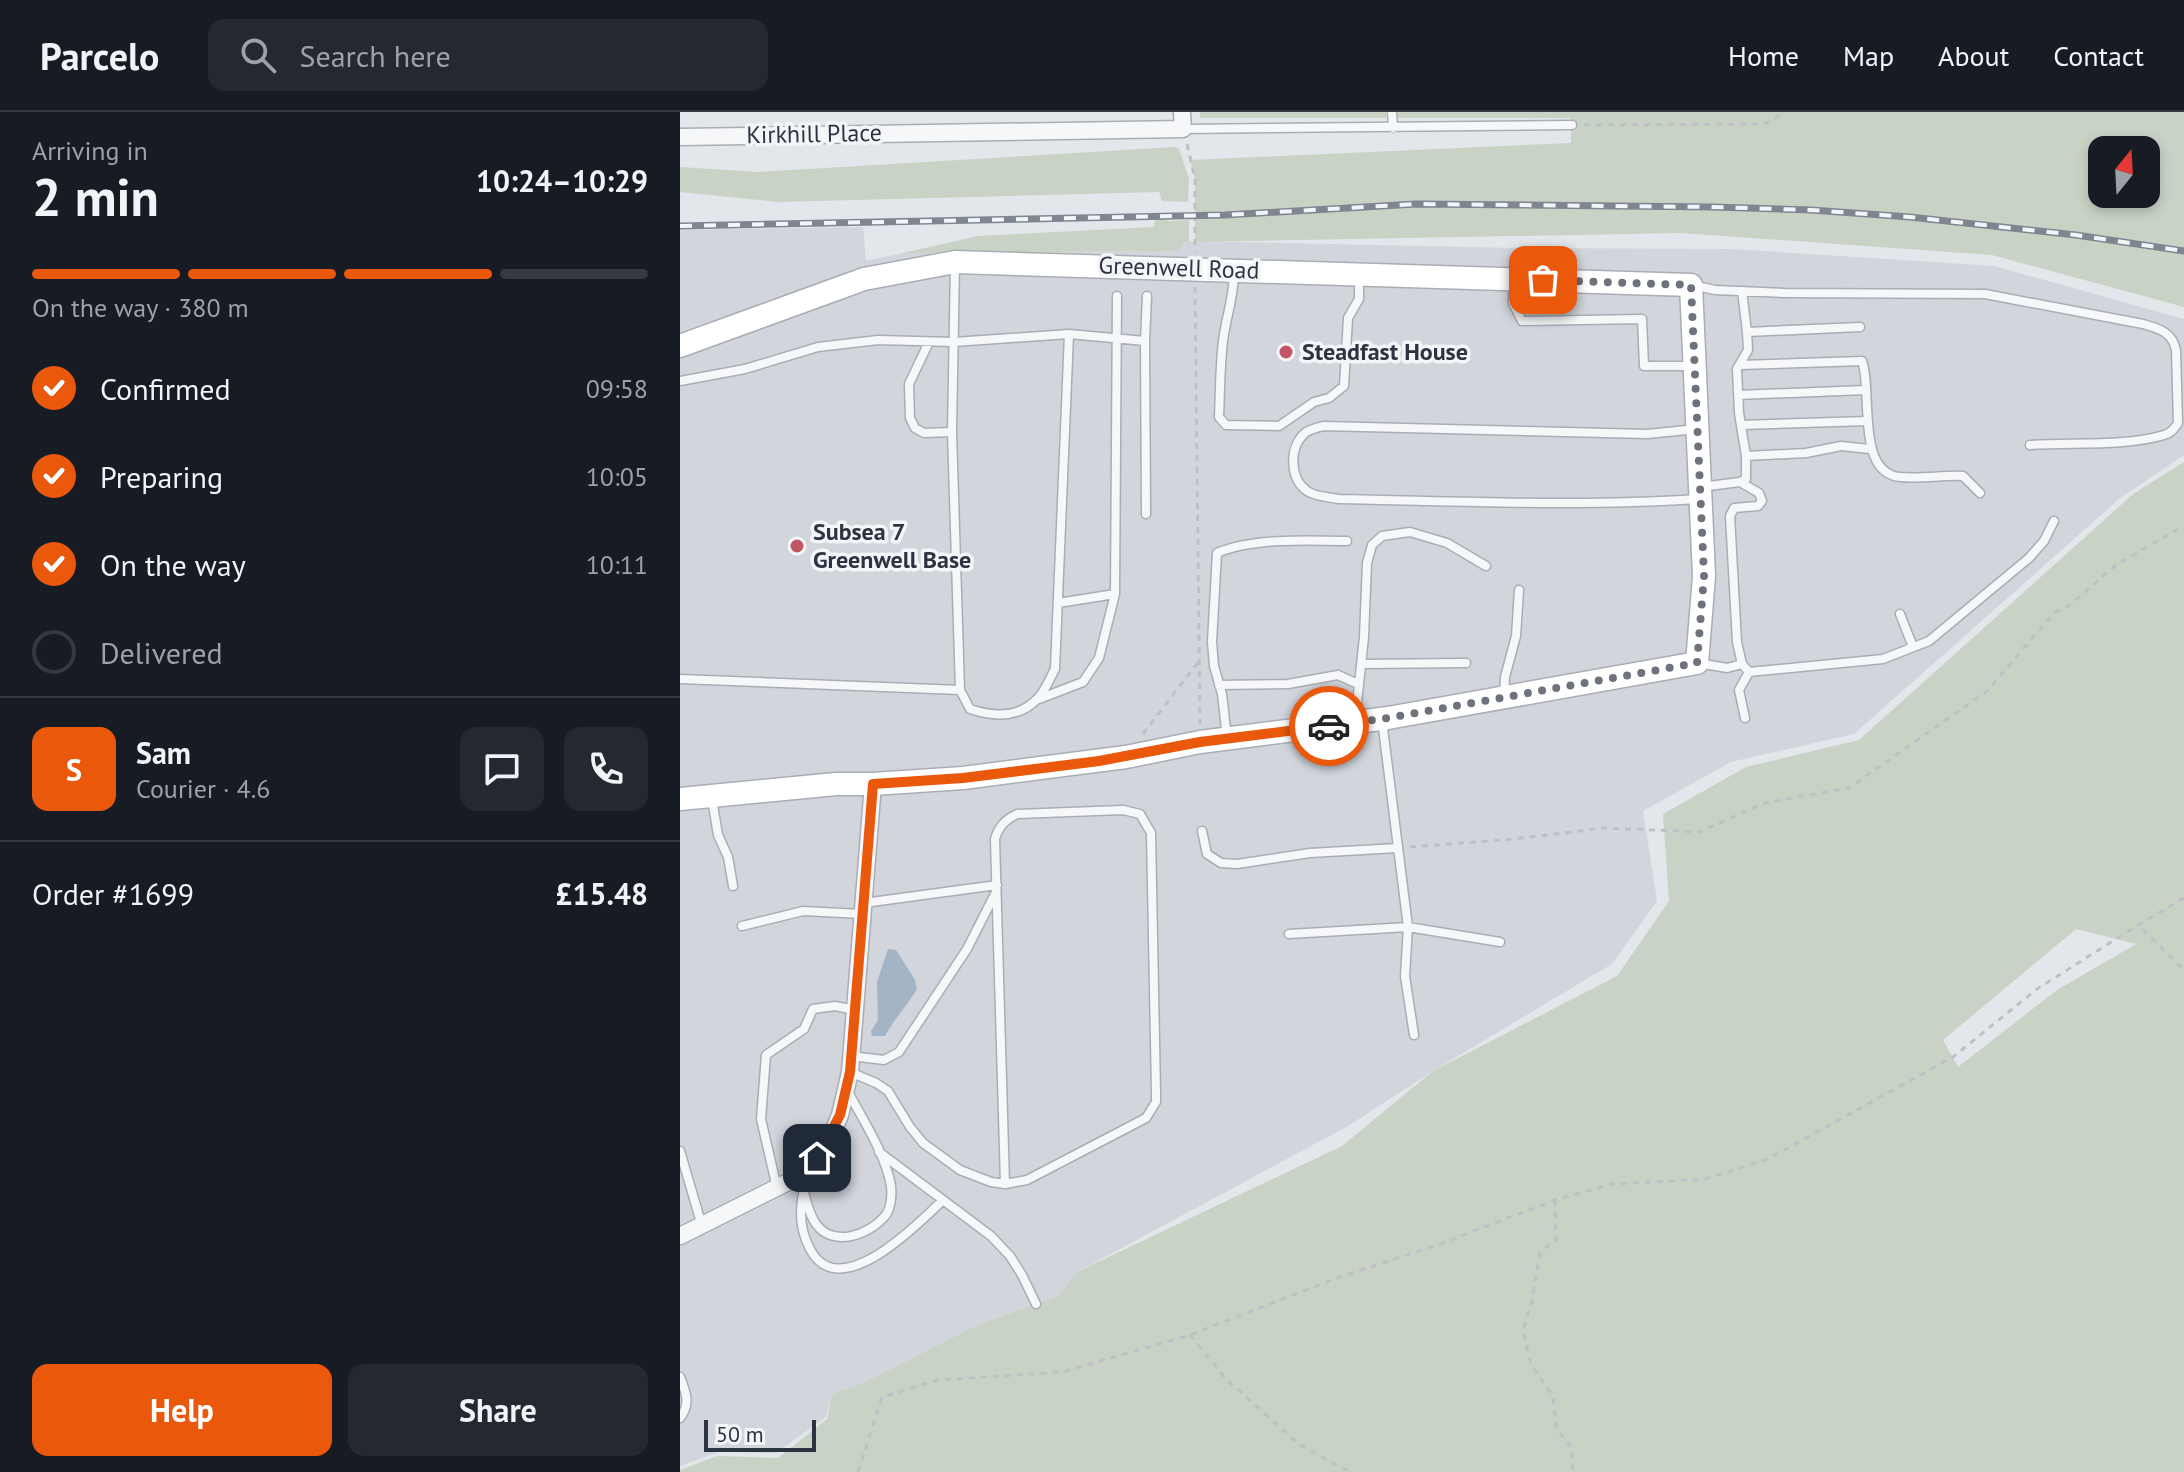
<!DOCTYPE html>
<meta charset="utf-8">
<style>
body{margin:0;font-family:"PT Sans",sans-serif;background:#242831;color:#f1f3f6;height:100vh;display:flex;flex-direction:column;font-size:30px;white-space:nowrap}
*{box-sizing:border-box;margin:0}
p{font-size:26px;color:#9ea1a6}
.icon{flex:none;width:44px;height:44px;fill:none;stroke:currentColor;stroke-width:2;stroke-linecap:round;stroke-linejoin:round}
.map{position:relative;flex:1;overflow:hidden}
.drawer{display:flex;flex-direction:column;background:#171b24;width:680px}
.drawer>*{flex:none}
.needle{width:52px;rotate:18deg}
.buttons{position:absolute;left:1408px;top:24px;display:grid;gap:16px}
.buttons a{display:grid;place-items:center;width:72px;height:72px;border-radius:16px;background:#171b24;box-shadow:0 4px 12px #0003;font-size:40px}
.scale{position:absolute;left:24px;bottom:20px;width:112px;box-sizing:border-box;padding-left:8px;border:4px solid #2d3441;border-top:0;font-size:22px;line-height:28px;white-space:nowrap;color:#2d3441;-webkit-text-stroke:6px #f3f5f8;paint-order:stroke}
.pin{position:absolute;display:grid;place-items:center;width:68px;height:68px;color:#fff;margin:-34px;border-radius:16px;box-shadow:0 4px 12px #0006}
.courier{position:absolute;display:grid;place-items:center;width:80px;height:80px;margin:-40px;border:6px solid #ea580c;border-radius:50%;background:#fff;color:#222;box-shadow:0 2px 10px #0007}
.summary em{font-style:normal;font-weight:600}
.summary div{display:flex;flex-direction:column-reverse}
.summary{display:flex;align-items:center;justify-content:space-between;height:136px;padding:0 32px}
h1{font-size:52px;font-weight:600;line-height:60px}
.bar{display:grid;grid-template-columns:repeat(4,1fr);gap:12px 8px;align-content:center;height:96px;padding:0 32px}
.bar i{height:10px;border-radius:6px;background:#363941}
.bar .active{background:#ea580c}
.bar p{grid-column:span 4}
.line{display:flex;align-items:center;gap:20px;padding:0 32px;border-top:2px solid #363941}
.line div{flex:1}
.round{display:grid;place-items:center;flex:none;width:84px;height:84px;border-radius:16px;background:#242831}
ol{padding:0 32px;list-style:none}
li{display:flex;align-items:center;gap:24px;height:88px}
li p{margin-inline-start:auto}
li .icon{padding:8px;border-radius:50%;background:#ea580c;color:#fff;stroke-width:4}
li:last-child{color:#9ea1a6}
li i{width:44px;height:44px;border:4px solid #363941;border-radius:50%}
.primary-button{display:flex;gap:16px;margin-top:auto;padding:16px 32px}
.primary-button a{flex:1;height:92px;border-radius:16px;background:#ea580c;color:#fff;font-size:32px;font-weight:600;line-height:92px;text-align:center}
.primary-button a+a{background:#242831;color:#f1f3f6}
header{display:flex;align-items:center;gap:48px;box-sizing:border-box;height:112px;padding:0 40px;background:#171b24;border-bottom:2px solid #363941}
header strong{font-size:38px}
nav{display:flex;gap:44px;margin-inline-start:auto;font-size:28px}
.search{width:560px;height:72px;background:#242831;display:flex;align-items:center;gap:20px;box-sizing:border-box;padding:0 28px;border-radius:16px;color:#9ea1a6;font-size:30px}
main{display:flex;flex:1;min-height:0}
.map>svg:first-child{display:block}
.built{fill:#d2d5dc}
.green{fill:#c9d3c5;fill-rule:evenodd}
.water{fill:#a2b4c6}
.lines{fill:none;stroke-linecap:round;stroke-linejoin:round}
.lane-casing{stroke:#a9adb4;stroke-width:11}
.street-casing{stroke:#a9adb4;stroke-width:19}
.secondary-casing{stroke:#a9adb4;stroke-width:25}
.path{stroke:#bec0c5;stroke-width:3;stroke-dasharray:6 6;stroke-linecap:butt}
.lane{stroke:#f6f7f9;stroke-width:8}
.street{stroke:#f6f7f9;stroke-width:16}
.secondary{stroke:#fff;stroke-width:22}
.rail-casing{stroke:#7e8692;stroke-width:7}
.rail{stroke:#f3f5f8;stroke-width:4;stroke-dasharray:12;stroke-linecap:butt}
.done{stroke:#6d727c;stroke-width:8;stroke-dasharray:0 14.4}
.route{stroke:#ea580c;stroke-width:10}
.poi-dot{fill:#c25666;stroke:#f3f5f8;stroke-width:3}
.labels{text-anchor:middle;stroke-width:7;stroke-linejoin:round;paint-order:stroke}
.street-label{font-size:24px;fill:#2d3441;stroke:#f3f5f8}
.poi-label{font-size:24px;font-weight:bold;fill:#2d3441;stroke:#f3f5f8;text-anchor:start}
</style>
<header>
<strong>Parcelo</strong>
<div class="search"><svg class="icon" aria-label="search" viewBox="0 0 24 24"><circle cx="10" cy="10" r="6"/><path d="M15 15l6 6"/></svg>Search here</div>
<nav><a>Home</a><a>Map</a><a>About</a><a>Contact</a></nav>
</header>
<main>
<section class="drawer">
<div class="summary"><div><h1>2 min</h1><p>Arriving in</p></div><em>10:24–10:29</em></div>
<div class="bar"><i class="active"></i><i class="active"></i><i class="active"></i><i></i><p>On the way · 380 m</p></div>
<ol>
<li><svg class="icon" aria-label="check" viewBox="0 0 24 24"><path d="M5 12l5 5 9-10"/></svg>Confirmed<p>09:58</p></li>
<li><svg class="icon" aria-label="check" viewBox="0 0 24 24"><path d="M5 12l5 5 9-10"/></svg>Preparing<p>10:05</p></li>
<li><svg class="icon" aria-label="check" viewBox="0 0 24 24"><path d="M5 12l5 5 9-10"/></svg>On the way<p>10:11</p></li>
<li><i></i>Delivered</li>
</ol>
<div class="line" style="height:144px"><b class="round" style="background:#ea580c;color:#fff">S</b><div><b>Sam</b><p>Courier · 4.6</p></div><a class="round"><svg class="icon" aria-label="chat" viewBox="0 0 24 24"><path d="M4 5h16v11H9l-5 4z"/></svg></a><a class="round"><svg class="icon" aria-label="phone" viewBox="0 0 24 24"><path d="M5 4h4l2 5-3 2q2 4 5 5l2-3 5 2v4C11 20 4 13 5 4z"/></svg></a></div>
<div class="line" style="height:104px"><div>Order #1699</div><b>£15.48</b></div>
<div class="primary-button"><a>Help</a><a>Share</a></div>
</section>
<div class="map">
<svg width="1504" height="1360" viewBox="0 0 1504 1360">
<rect width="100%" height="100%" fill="#e3e6ea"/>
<path class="built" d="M183,115l3,34 37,-8 275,-2 6,-10 332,7 216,1 262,17 190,53v136l-65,44 -265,235 -123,28 -88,49 14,90 -45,63 -179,107 -85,55 -269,145 -23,26 -81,29 -110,56 -33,12 -6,23 -50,36 -57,-1 -39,14v-1236z"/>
<path class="green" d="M520,0h186v6h-186z
M718,0h786v195l-192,-52 -311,-22 -486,9v-63l-5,-19 381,-17v-25h-174zM1422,38h44v44h-44z
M495,35l4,2 10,30 -1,23 -26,-1 -3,-9 -381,10 -98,-10v-25l79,5z
M475,104l14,5 20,-1v22h-5l-6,9 -275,2 75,-17 176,-9z
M1504,350v1010h-1504v-2l37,-14 61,2 49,-39 5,-25 33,-12 110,-56 81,-29 23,-26 263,-125 91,-75 184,-95 52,-75 -6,-87 83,-47 113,-27 274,-246zM1396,817l60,15 -79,46 -99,77 -15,-27z"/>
<path class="water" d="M208,837l8,1 19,30 2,9c-10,17 -23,30 -32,47h-13l-1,-5 7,-11 -1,-38z"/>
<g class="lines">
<g class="lane-casing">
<path id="lane" d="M712,0l1,16
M503,17l389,-4
M275,151l-3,169 8,258 10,19c24,8 50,9 68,-11 7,-7 12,-20 17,-29l14,-335
M554,160c0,26 -8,44 -11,69 -3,25 -3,51 -4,76l7,8 53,1 35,-24 15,-4 15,-12 4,-68 11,-19v-24
M833,170v21l9,18 120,-2 2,47h50
M1012,173l23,5 70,3 200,1 158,30c17,5 29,8 33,26l2,73c-4,6 -7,10 -14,12 -40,12 -92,7 -134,10
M1062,179l5,41 113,-5
M1067,220l1,18 -11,19 2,44 7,43 60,-3 35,-7 29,3
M249,230l-20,42 1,34 5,10 9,5 28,-1
M1060,253l122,-4c11,28 -7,112 38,116 21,2 43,-2 63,-1l17,17
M0,269l65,-12 73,-22 60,-7 76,2 115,-8 76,7
M1058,283l128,-5
M1061,313l127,-4
M1017,317l-50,5 -324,-8c-6,2 -13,3 -18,7 -16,14 -16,45 2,58 9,6 22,6 32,8 119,2 239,8 358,0
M1060,370l19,11 3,8 -4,5 -24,2 -4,8 7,126 5,22 7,8 134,-13 46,-18 100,-83 15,-17 10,-20
M1021,375l39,-5 6,-3v-23
M466,402l-1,-173 2,-45
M378,491l57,-9
M1220,502l13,33
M1018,551l29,5 15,-4
M681,552l105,-1
M0,567l280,11
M539,573l69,-1 50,-9 20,9
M824,585l1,-20 11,-41 3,-46
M359,587l44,-17 16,-24 16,-64 2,-298
M1065,606l-6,-28 10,-18
M702,608l26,207 -3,49 9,59
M675,610l9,-85 3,-74 5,-18 10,-9 28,-4 37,11 39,23
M547,626l-5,-44 -8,-28 -2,-24 5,-89c35,-15 91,-13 130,-12
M32,687l6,36 10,22 5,29
M522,719l5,23 14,9 16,1 73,-11 88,-5
M184,791l133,-18
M62,814l61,-15 59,3
M609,822l119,-7 92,15
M171,944l33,4 15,-8 68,-103 29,-57
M170,960l26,11 12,8 22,36 13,16 37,27 31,12 14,2 22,-4 119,-62 10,-16v-9l-5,-260 -11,-19 -17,-4 -106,4c-12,6 -18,12 -22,25l10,345
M0,1039l22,75
M199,1040l112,84 19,20 12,19 14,29
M120,1065c4,14 7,34 16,47 17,24 53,11 69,-8 6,-7 7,-21 6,-30 -5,-31 -29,-68 -44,-96
M97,1076l-16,-69 5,-64 38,-26 9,-20 22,-3 20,4
M123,1082c-4,19 -2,38 7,55 29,56 107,-24 132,-48
M0,1265c6,15 11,27 0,41"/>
</g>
<g class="street-casing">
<path id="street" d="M0,25l503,-8 -1,-17
M0,1124l120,-60 17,-18 15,-24 8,-19 10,-43 23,-288"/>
</g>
<g class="secondary-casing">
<path id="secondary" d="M0,234l184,-67 91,-17 736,23 13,291 -7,87 -309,55 -188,24 -74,15 -163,21 -90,6h-37l-156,15"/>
</g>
<path class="path" d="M904,13l181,-1 20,-12
M507,32l8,35v73
M515,175l5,437
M463,622l56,-73
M730,735l104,-8 90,-11 96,4 64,-29 85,-15 138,-97 67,-78 16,-8 46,-40 62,-36h6
M1504,786l-46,27 46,45
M875,1088l1,40 -16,12 -8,49 -9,29 8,35 22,31 3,32 16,20 1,24
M510,1223l35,43 75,67 50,27
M178,1360l24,-75 56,-17 124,-8 128,-37 147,-57 103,-34 115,-44 57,-16 93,-5 63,-20 185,-102 84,-68 101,-64"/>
<use href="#lane" class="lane"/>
<use href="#street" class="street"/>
<use href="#secondary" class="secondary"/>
<g class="rail-casing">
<path id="rail" d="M0,114l545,-11 191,-11 296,3 99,3 99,7 166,18 108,16"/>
</g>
<use href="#rail" class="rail"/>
</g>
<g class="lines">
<path class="done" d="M649,614l59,-8 309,-55 7,-87 -13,-291 -148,-5"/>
<path class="route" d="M137,1046l23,-43 10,-43 23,-288 90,-6 136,-17 101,-19 129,-16"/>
</g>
<g class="poi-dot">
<circle cx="606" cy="240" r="8"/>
<circle cx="117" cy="434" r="8"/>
</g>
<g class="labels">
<g class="street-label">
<text transform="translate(134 22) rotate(-1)" y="8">Kirkhill Place</text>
<text transform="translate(499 156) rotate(2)" y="8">Greenwell Road</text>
</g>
<g class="poi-label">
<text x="622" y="248">Steadfast House</text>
<text x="133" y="428">Subsea 7<tspan x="133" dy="28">Greenwell Base</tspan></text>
</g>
</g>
</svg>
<div class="buttons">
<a><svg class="needle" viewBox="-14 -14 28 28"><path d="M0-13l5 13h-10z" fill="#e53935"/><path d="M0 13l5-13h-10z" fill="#9ea1a6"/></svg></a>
</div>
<div class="scale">50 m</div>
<div class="pin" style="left:863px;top:168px;background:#ea580c"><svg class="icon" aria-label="bag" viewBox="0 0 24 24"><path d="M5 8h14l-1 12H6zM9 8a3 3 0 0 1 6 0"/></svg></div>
<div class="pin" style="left:137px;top:1046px;background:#1f2937"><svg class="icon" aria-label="home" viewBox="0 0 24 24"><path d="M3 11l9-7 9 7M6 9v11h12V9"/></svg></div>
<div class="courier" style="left:649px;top:614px"><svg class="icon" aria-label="car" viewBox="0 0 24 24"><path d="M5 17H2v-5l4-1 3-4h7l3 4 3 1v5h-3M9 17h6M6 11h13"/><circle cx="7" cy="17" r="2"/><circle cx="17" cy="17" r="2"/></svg></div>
</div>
</main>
